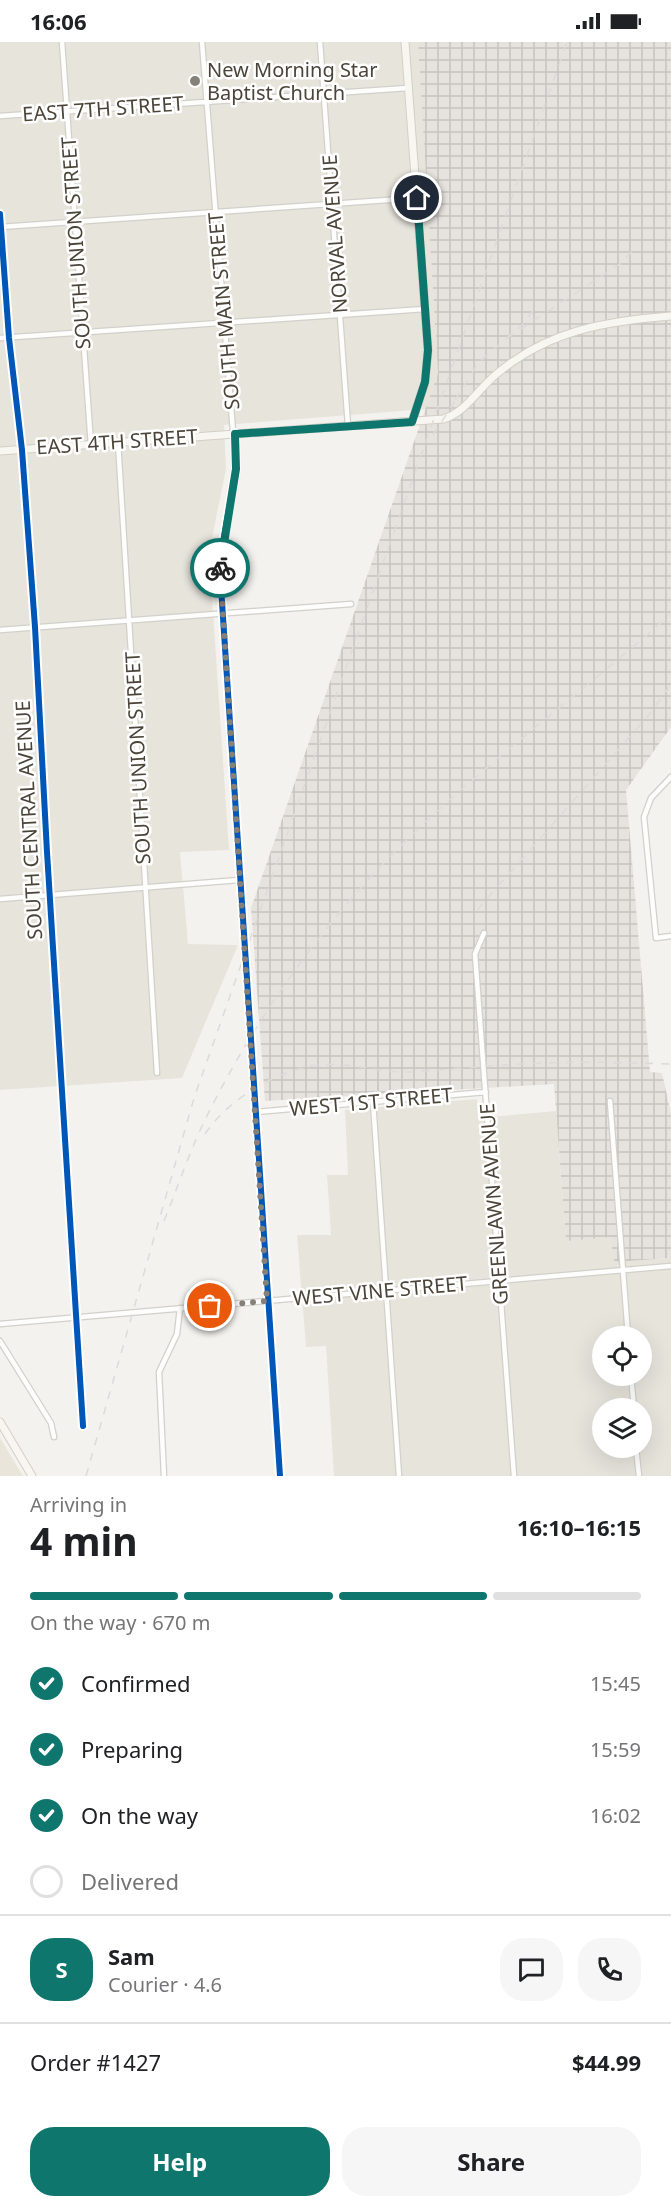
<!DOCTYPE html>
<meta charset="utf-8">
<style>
body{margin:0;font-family:"Noto Sans",sans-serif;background:#f6f6f6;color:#202124;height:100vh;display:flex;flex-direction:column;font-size:22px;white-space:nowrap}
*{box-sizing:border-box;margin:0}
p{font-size:20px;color:#757577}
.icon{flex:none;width:33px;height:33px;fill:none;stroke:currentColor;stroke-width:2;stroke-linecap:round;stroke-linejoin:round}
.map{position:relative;height:1434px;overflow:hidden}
.drawer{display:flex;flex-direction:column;background:#fff;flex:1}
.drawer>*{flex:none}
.controls{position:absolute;left:592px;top:1284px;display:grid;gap:12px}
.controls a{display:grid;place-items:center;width:60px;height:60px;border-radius:50%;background:#fff;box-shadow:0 6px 24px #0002;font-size:30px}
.pin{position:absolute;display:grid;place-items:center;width:51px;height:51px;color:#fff;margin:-26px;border:3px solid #fff;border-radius:50%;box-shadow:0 2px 6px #0007}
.courier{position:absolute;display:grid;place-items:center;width:60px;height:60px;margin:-30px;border:4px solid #0f766e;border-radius:50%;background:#fff;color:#222;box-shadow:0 2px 8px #0007}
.summary em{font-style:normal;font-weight:700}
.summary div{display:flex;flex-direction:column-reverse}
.summary{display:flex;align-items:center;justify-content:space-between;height:102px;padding:0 30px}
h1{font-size:39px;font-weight:700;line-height:45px}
.bar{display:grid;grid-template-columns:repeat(4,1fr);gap:9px 6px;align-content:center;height:72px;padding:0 30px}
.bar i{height:8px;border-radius:4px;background:#e0e0e0}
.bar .active{background:#0f766e}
.bar p{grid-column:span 4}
.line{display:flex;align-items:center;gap:15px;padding:0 30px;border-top:2px solid #e0e0e0}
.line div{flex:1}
.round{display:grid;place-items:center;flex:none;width:63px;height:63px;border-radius:24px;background:#f6f6f6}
ol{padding:0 30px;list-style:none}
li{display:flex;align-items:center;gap:18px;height:66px}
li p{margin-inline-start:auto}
li .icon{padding:6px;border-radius:50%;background:#0f766e;color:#fff;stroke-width:4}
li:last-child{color:#757577}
li i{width:33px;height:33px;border:3px solid #e0e0e0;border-radius:50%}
.action{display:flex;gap:12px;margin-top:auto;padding:12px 30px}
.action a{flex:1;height:69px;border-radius:24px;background:#0f766e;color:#fff;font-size:24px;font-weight:700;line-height:69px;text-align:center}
.action a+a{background:#f6f6f6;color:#202124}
.status{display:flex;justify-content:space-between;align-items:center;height:42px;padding:0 30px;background:#fff;direction:ltr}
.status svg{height:16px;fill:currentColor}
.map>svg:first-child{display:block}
.residential{fill:#e7e4dc;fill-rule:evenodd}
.industrial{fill:url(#industrial-grid)}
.education{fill:#eae5da}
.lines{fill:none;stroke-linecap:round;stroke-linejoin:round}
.street-casing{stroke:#d2d0cb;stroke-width:7}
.secondary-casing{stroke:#d3cfc5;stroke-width:9}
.street{stroke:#fdfdfc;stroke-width:4.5}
.secondary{stroke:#f7f6f1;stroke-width:7}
.rail{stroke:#dbdbda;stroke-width:1.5;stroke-dasharray:8 8;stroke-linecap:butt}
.cycleway-casing{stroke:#fff;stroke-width:10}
.cycleway{stroke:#0057b8;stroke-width:6}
.done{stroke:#868178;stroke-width:6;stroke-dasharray:0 10.8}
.route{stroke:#0f766e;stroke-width:8}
.poi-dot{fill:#868178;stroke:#fff;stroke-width:2}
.labels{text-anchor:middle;stroke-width:5;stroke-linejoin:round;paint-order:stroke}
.poi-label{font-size:20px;fill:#4b4439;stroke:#fff;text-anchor:start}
.street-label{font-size:20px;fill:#4b4439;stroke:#fff}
</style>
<div class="status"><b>16:06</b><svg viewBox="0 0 49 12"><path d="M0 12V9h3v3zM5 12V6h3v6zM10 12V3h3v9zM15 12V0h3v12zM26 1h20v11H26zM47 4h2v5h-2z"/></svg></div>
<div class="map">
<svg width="671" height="1434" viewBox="0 0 671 1434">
<defs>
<pattern id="industrial-grid" width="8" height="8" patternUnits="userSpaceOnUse" patternTransform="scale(1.5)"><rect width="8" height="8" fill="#e6e2de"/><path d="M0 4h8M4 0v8" fill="none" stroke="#c7c3bf"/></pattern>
</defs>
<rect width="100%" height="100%" fill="#f4f2ee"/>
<path class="residential" d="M0,0h419l19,331 -12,36 -202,16 2,44 -17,84 20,297 -49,2 8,92 50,1 -56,133 -182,12z
M477,1057l1,19 78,-7 10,129 46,-3 2,25 57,-4v218h-337l-8,-130 -20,1 -9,-112h34l-4,-60h21l-3,-65zM603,1294h39v40h-39zM603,1366h39v40h-39z"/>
<path class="industrial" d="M418,0h253v685l-45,63 24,282 12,1 9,41v144l-57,4 -3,-25 -45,4 -12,-157 -289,17 -14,-193 187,-535z"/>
<path class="education" d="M0,1396l23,38h-23z"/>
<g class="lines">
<g class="street-casing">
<path id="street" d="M62,0l29,403
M202,0l34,427 -15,85 -1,18 60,904
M320,0l28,384
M0,74l408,-28
M0,172l9,124 13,112 13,177 12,225 36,574
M0,185l417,-29
M0,296l425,-29
M118,400l39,631
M0,588l351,-26
M671,735l-20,21 -7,19 12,121 15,-2
M0,857l239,-19
M484,891l-9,21 39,522
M610,1059l18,235
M373,1060l26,374
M256,1070l230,-20
M0,1282l671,-58
M0,1299l51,82 3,14
M631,1334l3,32
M636,1406l3,28
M164,1434l-5,-104 18,-38 3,-26"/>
</g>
<g class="secondary-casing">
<path id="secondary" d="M405,0l23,308 -3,32 -13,40
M0,409l443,-32c23,-6 37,-33 56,-47 51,-42 108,-51 172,-56
M0,1380l32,54"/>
</g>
<use href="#street" class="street"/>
<use href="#secondary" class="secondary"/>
<path class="rail" d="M507,296l113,-74 18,-19
M455,358l23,-37 44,-38 13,-17
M433,393l26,-40
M477,868l172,-195 20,-28
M205,1092c23,-34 66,-60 106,-68 34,-6 66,7 100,6 45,-3 91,-8 137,-9 41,-2 82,0 123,1
M164,1179c13,-32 24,-65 39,-97 44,-91 105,-180 174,-254 90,-95 197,-170 294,-256
M86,1434l108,-378 373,-1056"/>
<g class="cycleway-casing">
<path id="cycleway" d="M0,172l9,124 13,112 13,177 12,225 36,574
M235,391l1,36 -15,85 -1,18 60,904"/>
</g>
<use href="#cycleway" class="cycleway"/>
</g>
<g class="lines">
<path class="done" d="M210,1264l57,-5 -47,-733"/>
<path class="route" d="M220,526l16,-99 -1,-35 177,-12 13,-40 3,-32 -11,-152"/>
</g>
<circle class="poi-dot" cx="195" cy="39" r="6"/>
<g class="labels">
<g class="poi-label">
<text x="207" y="35">New Morning Star<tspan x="207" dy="23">Baptist Church</tspan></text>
</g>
<g class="street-label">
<text transform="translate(103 67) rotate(-4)" y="7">EAST 7TH STREET</text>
<text transform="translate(335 192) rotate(-94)" y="7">NORVAL AVENUE</text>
<text transform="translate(76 201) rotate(-94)" y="7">SOUTH UNION STREET</text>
<text transform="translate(224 269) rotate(-95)" y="7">SOUTH MAIN STREET</text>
<text transform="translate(117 400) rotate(-4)" y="7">EAST 4TH STREET</text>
<text transform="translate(138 716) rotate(-93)" y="7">SOUTH UNION STREET</text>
<text transform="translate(29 778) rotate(-93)" y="7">SOUTH CENTRAL AVENUE</text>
<text transform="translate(371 1060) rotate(-5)" y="7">WEST 1ST STREET</text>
<text transform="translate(494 1162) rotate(-94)" y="7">GREENLAWN AVENUE</text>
<text transform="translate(380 1249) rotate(-5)" y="7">WEST VINE STREET</text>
</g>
</g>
</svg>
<div class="controls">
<a><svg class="icon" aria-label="locate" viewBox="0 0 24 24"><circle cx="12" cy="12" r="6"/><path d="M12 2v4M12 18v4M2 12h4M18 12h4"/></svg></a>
<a><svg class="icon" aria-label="layers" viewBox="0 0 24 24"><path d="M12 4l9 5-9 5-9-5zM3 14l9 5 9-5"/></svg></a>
</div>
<div class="pin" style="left:210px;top:1264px;background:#ea580c"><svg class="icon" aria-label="bag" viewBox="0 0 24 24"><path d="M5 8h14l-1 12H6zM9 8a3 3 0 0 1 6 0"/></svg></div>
<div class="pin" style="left:417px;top:156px;background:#1f2937"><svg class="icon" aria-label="home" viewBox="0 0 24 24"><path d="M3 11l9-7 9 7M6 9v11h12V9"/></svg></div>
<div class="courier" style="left:220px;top:526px"><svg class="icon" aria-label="bike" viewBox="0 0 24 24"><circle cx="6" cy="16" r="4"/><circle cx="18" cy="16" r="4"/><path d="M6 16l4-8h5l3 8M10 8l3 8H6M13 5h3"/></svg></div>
</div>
<section class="drawer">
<div class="summary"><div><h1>4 min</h1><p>Arriving in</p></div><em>16:10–16:15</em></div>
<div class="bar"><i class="active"></i><i class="active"></i><i class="active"></i><i></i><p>On the way · 670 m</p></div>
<ol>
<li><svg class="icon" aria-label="check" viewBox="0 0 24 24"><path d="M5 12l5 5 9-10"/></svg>Confirmed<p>15:45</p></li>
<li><svg class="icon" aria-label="check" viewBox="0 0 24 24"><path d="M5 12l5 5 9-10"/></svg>Preparing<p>15:59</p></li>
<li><svg class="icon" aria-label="check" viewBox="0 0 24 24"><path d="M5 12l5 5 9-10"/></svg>On the way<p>16:02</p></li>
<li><i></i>Delivered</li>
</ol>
<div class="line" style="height:108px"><b class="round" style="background:#0f766e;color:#fff">S</b><div><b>Sam</b><p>Courier · 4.6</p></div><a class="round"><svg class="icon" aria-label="chat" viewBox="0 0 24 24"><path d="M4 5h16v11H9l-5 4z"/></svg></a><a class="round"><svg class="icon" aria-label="phone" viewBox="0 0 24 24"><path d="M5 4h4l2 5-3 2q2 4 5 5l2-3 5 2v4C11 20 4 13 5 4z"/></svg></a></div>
<div class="line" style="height:78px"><div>Order #1427</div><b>$44.99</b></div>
<div class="action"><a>Help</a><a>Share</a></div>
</section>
